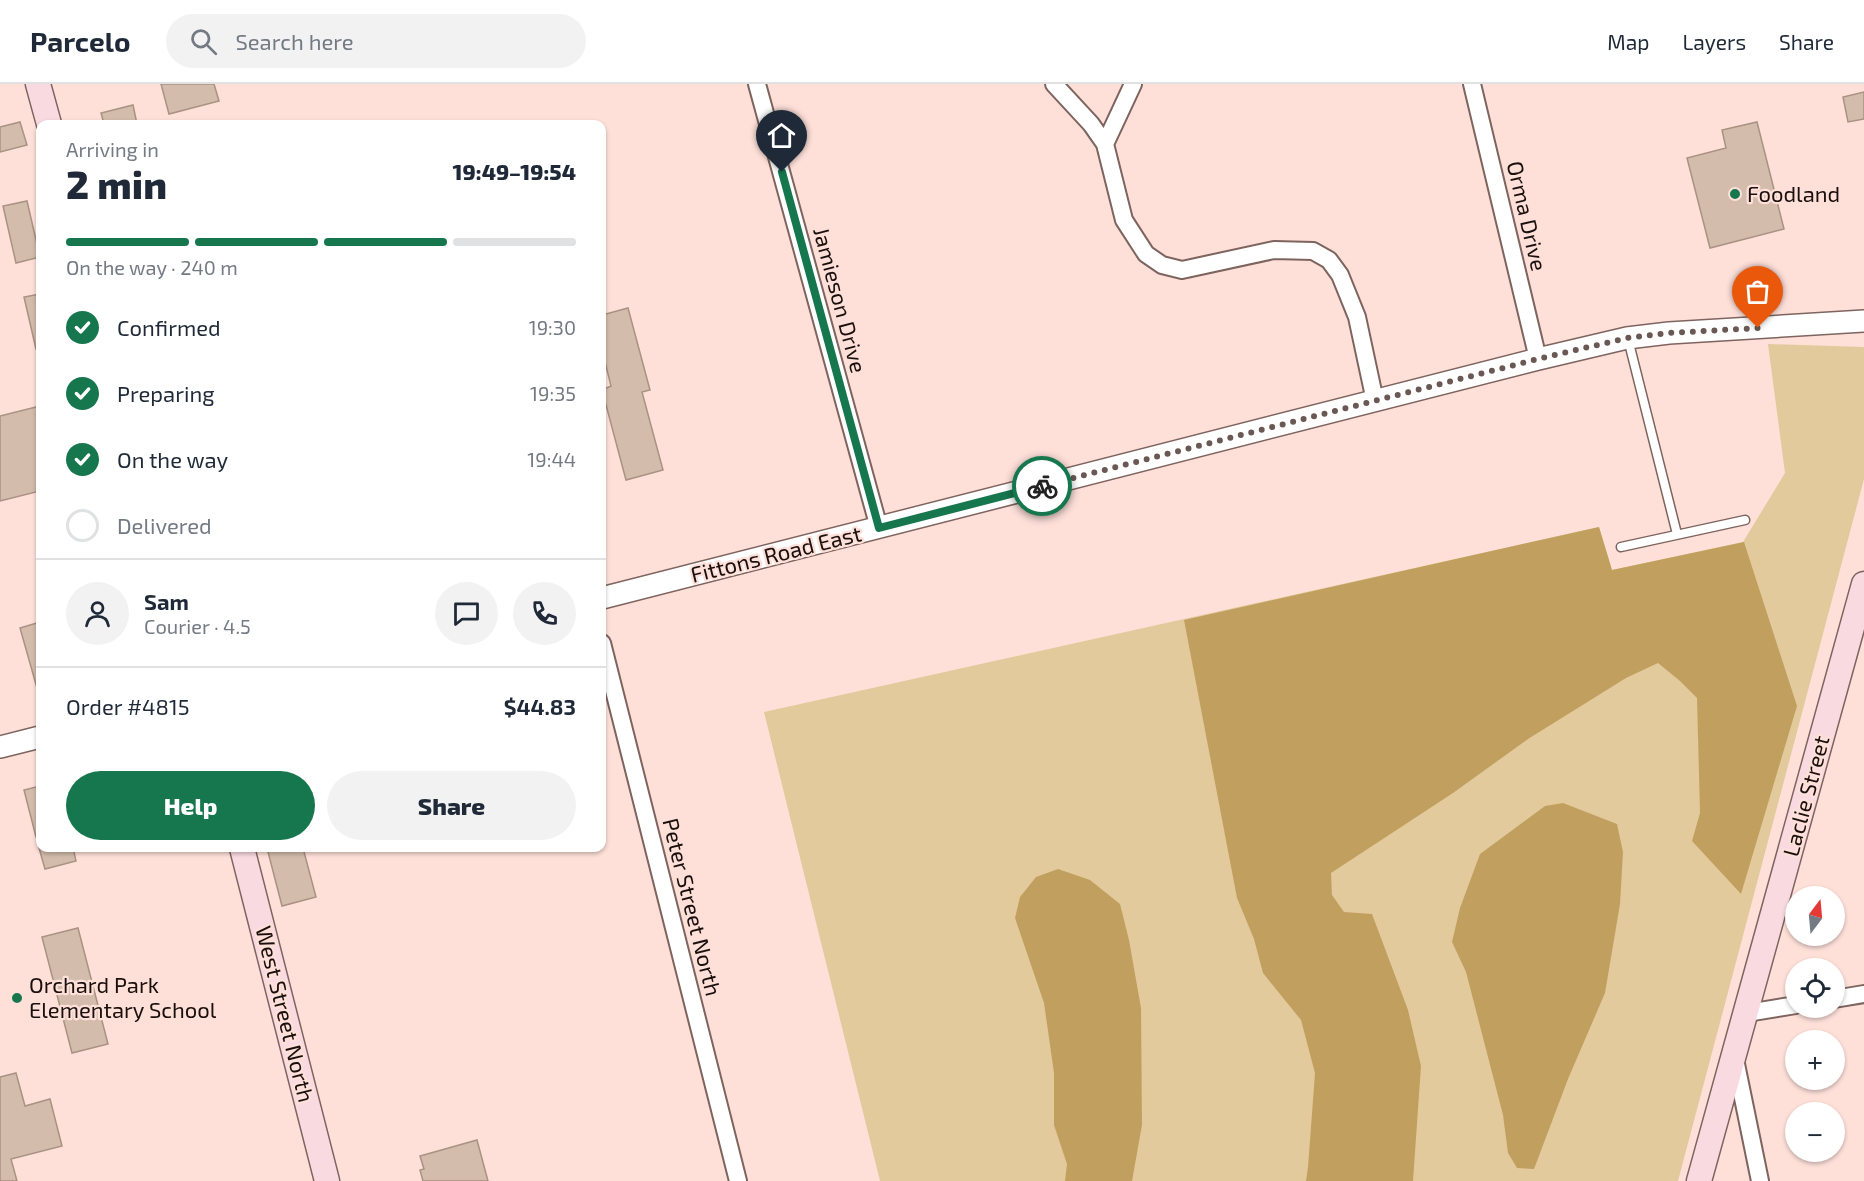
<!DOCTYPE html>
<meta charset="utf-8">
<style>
body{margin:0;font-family:"Exo 2",sans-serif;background:#f2f2f3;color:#1f2937;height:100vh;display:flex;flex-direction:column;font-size:22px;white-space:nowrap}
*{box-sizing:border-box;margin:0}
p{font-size:20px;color:#747a83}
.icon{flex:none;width:33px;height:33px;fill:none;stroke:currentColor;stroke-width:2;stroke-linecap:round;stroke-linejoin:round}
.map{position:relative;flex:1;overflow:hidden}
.side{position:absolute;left:36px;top:36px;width:570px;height:732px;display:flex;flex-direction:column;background:#fff;border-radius:12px;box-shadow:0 2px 4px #0004}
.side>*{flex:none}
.needle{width:39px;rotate:16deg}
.controls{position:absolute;left:1785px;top:802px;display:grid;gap:12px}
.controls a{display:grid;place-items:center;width:60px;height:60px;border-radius:50%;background:#fff;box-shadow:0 2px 4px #0004;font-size:30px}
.pin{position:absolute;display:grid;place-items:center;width:51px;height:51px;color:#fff;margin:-62px -26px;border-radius:50% 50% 50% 0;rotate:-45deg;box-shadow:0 0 6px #0007}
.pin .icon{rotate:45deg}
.courier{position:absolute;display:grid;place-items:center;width:60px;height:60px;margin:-30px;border:4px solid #16774e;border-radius:50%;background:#fff;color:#222;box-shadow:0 2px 8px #0007}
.head em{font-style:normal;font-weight:800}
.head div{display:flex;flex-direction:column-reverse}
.head{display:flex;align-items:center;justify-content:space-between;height:102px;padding:0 30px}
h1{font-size:39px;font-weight:800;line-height:45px}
.bar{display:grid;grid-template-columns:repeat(4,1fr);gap:9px 6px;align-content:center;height:72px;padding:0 30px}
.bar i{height:8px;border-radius:4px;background:#e0e1e3}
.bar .current{background:#16774e}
.bar p{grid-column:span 4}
.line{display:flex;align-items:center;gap:15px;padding:0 30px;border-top:2px solid #e0e1e3}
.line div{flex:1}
.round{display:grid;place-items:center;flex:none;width:63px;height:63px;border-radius:32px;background:#f2f2f3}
ol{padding:0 30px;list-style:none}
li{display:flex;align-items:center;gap:18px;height:66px}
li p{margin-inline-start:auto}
li .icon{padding:6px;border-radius:50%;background:#16774e;color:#fff;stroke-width:4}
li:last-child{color:#747a83}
li i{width:33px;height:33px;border:3px solid #e0e1e3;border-radius:50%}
.action{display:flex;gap:12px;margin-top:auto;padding:12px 30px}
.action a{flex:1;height:69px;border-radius:36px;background:#16774e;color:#fff;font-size:24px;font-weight:800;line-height:69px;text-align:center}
.action a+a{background:#f2f2f3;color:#1f2937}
header{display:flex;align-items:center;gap:36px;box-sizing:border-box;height:84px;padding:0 30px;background:#fff;border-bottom:2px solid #e0e1e3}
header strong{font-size:28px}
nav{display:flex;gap:33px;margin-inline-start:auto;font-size:21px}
.search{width:420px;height:54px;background:#f2f2f3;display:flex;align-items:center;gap:15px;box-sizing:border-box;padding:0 21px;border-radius:33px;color:#747a83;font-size:22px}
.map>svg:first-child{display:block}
.green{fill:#e2ca9c}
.forest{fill:#c1a05f}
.building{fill:#d3bcab;stroke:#a89282;stroke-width:1.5}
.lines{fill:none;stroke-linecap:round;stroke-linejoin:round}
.service-casing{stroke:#7e645e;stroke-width:11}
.minor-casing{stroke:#7e645e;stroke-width:20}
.tertiary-casing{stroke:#7e645e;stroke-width:24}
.secondary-casing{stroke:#7e645e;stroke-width:27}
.path{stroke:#99847f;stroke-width:3;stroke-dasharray:3 4.5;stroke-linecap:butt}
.service{stroke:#fff;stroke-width:8}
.minor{stroke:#fff;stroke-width:16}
.tertiary{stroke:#fff;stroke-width:21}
.secondary{stroke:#f9dae1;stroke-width:24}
.done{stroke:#695854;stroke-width:6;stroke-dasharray:0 10.8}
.route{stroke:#16774e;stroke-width:8}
.poi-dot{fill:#16774e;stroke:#fee0d9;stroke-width:2}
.labels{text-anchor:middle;stroke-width:4.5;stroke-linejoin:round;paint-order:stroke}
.poi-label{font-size:22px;fill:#190f0d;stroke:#fee0d9;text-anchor:start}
.street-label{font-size:22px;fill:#190f0d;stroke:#fee0d9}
</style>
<header>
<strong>Parcelo</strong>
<div class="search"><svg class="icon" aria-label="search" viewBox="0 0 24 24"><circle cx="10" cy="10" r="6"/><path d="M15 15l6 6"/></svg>Search here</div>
<nav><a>Map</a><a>Layers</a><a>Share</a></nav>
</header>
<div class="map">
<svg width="1864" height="1097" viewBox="0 0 1864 1097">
<rect width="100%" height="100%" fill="#fee0d9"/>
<path class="green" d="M1768,260l96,3v132l-186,702h-798l-116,-469 835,-185 13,43 131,-28 42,-69z"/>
<path class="forest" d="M1599,443l13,43 132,-28 53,164 -56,188 -49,-53 8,-28 -3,-115 -17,-17 -22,-18 -32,15 -98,61 -75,54 -122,80 1,22 12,17 28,2 36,96 13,56 -8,115h-107l2,-14 7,-94 -14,-53 -38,-47 -9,-34 -17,-41 -53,-278z
M1563,719l54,21 6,28 -3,52 -15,89 -37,86 -34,90 -17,-1 -9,-15 -5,-38 -37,-143 -14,-30 8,-34 20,-54 65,-48z
M1058,785l32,11 30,24 9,36 12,68 1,117 -10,56h-67l2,-17 -13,-39v-52l-10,-70 -29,-85 5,-21 16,-20z"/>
<path class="building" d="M161,0h53l5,17 -50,13z
M1864,8v27l-16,3 -5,-25z
M133,21l4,19h-33l-3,-11z
M20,38l7,23 -27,7v-25z
M1757,38l27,107 -74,19 -23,-90 39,-10 -4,-18z
M27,117l13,56 -24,6 -13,-57z
M40,210v54l-4,1 -12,-52z
M628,224l22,82 -8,2 21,78 -37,10 -24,-90 9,-4 -9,-36v-35z
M40,322v85l-40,10v-85z
M40,538v66h-3l-17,-60z
M40,702v51h-4l-12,-47z
M39,764h34l3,13 -31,8z
M267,764h36l13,49 -34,9z
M78,844l30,116 -36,9 -30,-116z
M16,989l9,33 25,-7 12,47 -51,13 6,22h-17v-104z
M477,1056l11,41h-65l-3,-11 4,-1 -4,-13z"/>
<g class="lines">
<g class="service-casing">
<path id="service" d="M1628,255l49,195
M1621,463l124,-27"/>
</g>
<g class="minor-casing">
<path id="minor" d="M757,0l122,444
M1054,0l37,40 14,20 19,76 22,34 16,11 20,5 92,-20 39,1 16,9 11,15 17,42 18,84
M1472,0l66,275
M1105,60l28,-60
M602,559l136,538
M1834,915l30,-5
M1747,929l49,-8
M1735,975l25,122"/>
</g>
<g class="tertiary-casing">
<path id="tertiary" d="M602,514l936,-239 89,-21 42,-5 195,-12
M0,663l40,-10"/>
</g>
<g class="secondary-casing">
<path id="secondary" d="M38,0l11,40
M242,764l85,333
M1699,1097l165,-597"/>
</g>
<path class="path" d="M602,404l3,-1"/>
<use href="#service" class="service"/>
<use href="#minor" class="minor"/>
<use href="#tertiary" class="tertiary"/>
<use href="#secondary" class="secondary"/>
</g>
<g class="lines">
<path class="done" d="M1042,402l496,-127 89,-21 42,-5 89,-5"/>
<path class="route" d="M782,88l97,356 163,-42"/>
</g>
<g class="poi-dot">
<circle cx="1735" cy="110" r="6"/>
<circle cx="17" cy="914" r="6"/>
</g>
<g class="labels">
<g class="poi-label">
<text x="1747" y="118">Foodland</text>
<text x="29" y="909">Orchard Park<tspan x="29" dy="25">Elementary School</tspan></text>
</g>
<g class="street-label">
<text transform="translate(1527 132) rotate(77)" y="8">Orma Drive</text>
<text transform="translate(840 216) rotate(75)" y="8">Jamieson Drive</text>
<text transform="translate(776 470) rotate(-14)" y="8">Fittons Road East</text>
<text transform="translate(1806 712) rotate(-75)" y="8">Laclie Street</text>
<text transform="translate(692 823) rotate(76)" y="8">Peter Street North</text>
<text transform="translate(285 930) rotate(76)" y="8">West Street North</text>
</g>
</g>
</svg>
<div class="controls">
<a><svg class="needle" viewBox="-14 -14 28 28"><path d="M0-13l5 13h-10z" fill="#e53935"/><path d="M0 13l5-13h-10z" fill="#747a83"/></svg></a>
<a><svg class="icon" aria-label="locate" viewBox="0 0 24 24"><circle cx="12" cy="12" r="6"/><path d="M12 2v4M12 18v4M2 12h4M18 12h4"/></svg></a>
<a>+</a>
<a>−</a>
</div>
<div class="pin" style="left:1758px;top:244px;background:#ea580c"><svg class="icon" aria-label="bag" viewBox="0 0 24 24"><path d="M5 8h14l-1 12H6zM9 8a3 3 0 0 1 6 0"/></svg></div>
<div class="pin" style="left:782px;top:88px;background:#1f2937"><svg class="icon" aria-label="home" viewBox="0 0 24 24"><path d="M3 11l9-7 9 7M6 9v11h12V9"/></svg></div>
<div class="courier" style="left:1042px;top:402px"><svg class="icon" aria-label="bike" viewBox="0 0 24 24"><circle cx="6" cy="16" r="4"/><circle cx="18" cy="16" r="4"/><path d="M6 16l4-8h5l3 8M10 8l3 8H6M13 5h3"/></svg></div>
<section class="side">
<div class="head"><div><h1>2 min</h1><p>Arriving in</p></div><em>19:49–19:54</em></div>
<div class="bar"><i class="current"></i><i class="current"></i><i class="current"></i><i></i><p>On the way · 240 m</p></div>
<ol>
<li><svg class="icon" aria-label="check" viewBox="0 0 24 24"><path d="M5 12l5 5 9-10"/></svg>Confirmed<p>19:30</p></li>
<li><svg class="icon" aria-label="check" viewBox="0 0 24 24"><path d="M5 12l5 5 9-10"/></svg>Preparing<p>19:35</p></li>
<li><svg class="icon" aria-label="check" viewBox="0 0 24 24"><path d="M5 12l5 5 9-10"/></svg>On the way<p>19:44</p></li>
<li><i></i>Delivered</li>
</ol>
<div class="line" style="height:108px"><a class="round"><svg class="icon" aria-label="person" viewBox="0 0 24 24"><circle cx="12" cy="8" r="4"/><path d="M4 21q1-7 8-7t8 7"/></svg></a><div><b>Sam</b><p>Courier · 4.5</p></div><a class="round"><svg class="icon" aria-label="chat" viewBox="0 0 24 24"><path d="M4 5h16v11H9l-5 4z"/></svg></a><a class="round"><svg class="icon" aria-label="phone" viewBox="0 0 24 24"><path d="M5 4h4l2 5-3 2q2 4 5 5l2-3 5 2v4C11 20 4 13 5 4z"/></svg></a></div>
<div class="line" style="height:78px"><div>Order #4815</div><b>$44.83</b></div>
<div class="action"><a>Help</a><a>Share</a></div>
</section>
</div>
